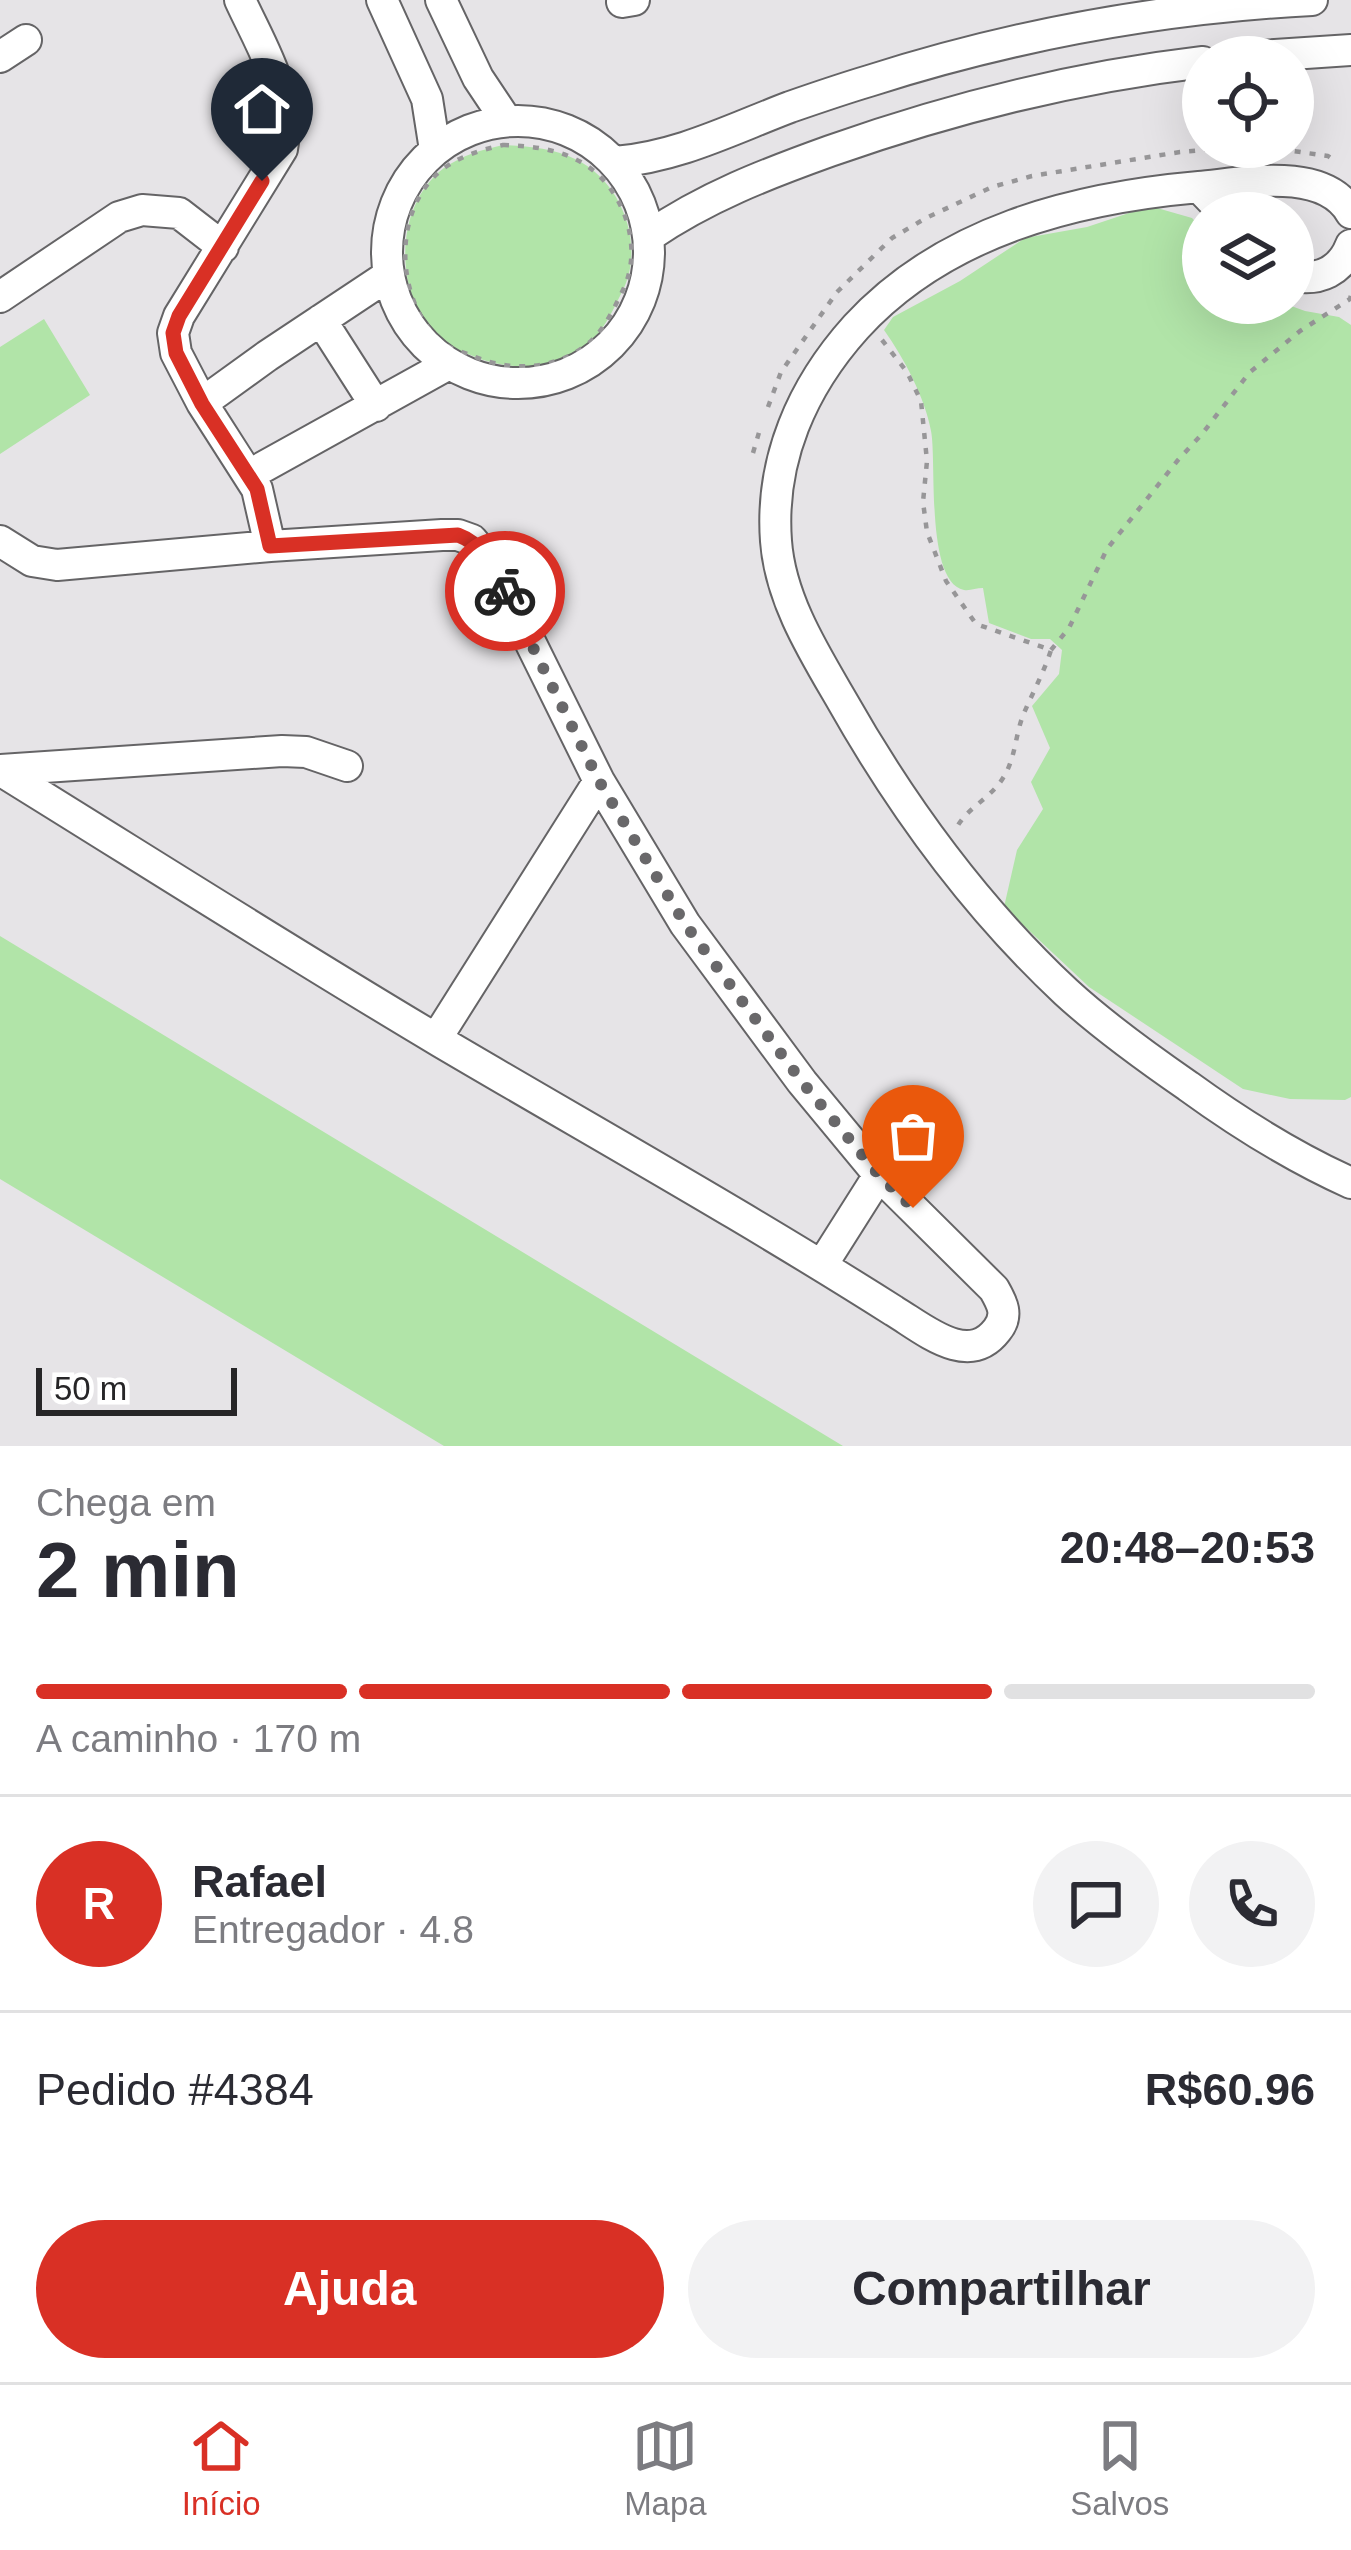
<!DOCTYPE html>
<html lang="pt">
<meta charset="utf-8">
<style>
body{margin:0;font-family:Arial,sans-serif;background:#f2f2f3;color:#2b2b33;height:100vh;display:flex;flex-direction:column;font-size:45px;white-space:nowrap}
*{box-sizing:border-box;margin:0}
p{font-size:39px;color:#7c7c81}
.icon{flex:none;width:66px;height:66px;fill:none;stroke:currentColor;stroke-width:2;stroke-linecap:round;stroke-linejoin:round}
.map{position:relative;height:1446px;overflow:hidden}
.panel{display:flex;flex-direction:column;background:#fff;flex:1}
.panel>*{flex:none}
.controls{position:absolute;left:1182px;top:36px;display:grid;gap:24px}
.controls a{display:grid;place-items:center;width:132px;height:132px;border-radius:50%;background:#fff;box-shadow:0 12px 48px #0002;font-size:60px}
.scale{position:absolute;left:36px;bottom:30px;width:201px;box-sizing:border-box;padding-left:12px;border:6px solid #262527;border-top:0;font-size:33px;line-height:42px;white-space:nowrap;color:#262527;-webkit-text-stroke:9px #fff;paint-order:stroke}
.pin{position:absolute;display:grid;place-items:center;width:102px;height:102px;color:#fff;margin:-123px -51px;border-radius:50% 50% 50% 0;rotate:-45deg;box-shadow:0 0 12px #0007}
.pin .icon{rotate:45deg}
.courier{position:absolute;display:grid;place-items:center;width:120px;height:120px;margin:-60px;border:9px solid #d93025;border-radius:50%;background:#fff;color:#222;box-shadow:0 3px 15px #0007}
.overview em{font-style:normal;font-weight:600}
.overview div{display:flex;flex-direction:column-reverse}
.overview{display:flex;align-items:center;justify-content:space-between;height:204px;padding:0 36px}
h1{font-size:78px;font-weight:600;line-height:90px}
.bar{display:grid;grid-template-columns:repeat(4,1fr);gap:18px 12px;align-content:center;height:144px;padding:0 36px}
.bar i{height:15px;border-radius:9px;background:#e1e1e2}
.bar .current{background:#d93025}
.bar p{grid-column:span 4}
.line{display:flex;align-items:center;gap:30px;padding:0 36px;border-top:3px solid #e1e1e2}
.line div{flex:1}
.round{display:grid;place-items:center;flex:none;width:126px;height:126px;border-radius:63px;background:#f2f2f3}
.action{display:flex;gap:24px;margin-top:auto;padding:24px 36px}
.action a{flex:1;height:138px;border-radius:72px;background:#d93025;color:#fff;font-size:48px;font-weight:600;line-height:138px;text-align:center}
.action a+a{background:#f2f2f3;color:#2b2b33}
.menu{display:flex;justify-content:space-around;align-items:center;height:168px;border-top:3px solid #e1e1e2;background:#fff;font-size:33px;color:#7c7c81}
.menu a{display:grid;justify-items:center;gap:6px}
.menu .current{color:#d93025}
.map>svg:first-child{display:block}
.green{fill:#b1e4a8}
.lines{fill:none;stroke-linecap:round;stroke-linejoin:round}
.street-casing{stroke:#656466;stroke-width:34}
.path{stroke:#979698;stroke-width:4.5;stroke-dasharray:6 9;stroke-linecap:butt}
.street{stroke:#fff;stroke-width:30}
.done{stroke:#69686a;stroke-width:12;stroke-dasharray:0 21.6}
.route{stroke:#d93025;stroke-width:15}
</style>
<div class="map">
<svg width="1351" height="1446" viewBox="0 0 1351 1446">
<rect width="100%" height="100%" fill="#e6e4e7"/>
<path class="green" d="M503,145c25,1 50,3 72,14 47,22 71,87 47,133 -8,16 -16,34 -29,47 -32,31 -81,34 -120,17 -10,-4 -25,-8 -33,-15 -46,-43 -48,-134 4,-173 19,-13 37,-18 59,-23z
M1150,206l42,12 11,12v73h80l22,8 34,6 12,8v772l-6,3 -55,-1 -47,-10 -154,-102 -85,-80 13,-57 26,-41 -12,-27 19,-34 -18,-42 27,-32 3,-24 -12,-11h-19l-42,-16 -6,-35c-7,0 -13,3 -19,2 -39,-8 -27,-129 -33,-159 -6,-33 -27,-73 -47,-101l9,-13 67,-36 65,-43 62,-11z
M44,319l46,76 -90,59v-107z
M0,936l843,510h-399l-444,-267z"/>
<g class="lines">
<g class="street-casing">
<path id="street" d="M240,0c22,48 53,95 42,149l-103,167 -6,17 3,20 26,50 55,86 13,57
M382,0l45,99 8,51
M441,0l37,78 28,42
M622,2l12,-2
M0,57l26,-17
M1246,57l105,-7
M387 252a131 131 0 1 1 262 0a131 131 0 1 1-262 0Z
M615,162c63,-5 117,-33 175,-55 26,-9 52,-18 79,-26 144,-46 292,-73 443,-81
M1199,187l25,26
M1351,213c-27,-47 -107,-30 -152,-26 -125,11 -255,44 -343,140 -54,60 -86,133 -80,214 4,57 37,110 65,158 61,108 134,208 225,293 38,35 80,65 122,94 51,37 105,71 163,97
M649,236c57,-39 117,-62 181,-85 122,-43 245,-74 373,-89
M1293,276c27,5 48,-5 58,-31
M0,297l119,-80 23,-7 37,3 44,34
M321,320l55,86
M202,403l65,-47 122,-81
M249,475l200,-111
M0,541l32,20 25,4 213,-19 172,-11h16l14,5 19,23 108,218 86,143 117,158 77,93 115,114c8,14 15,26 3,41 -29,38 -73,-1 -103,-19 -148,-94 -302,-180 -453,-269 -148,-88 -294,-181 -441,-272
M0,770l282,-19 24,1 41,14
M436,1039l163,-258
M822,1265l57,-90"/>
</g>
<path class="path" d="M503,145c25,1 50,3 72,14 47,22 71,87 47,133 -8,16 -16,34 -29,47 -32,31 -81,34 -120,17 -11,-4 -25,-8 -33,-15 -46,-43 -48,-134 4,-173 19,-13 37,-18 59,-23z
M1265,147l63,9 7,5
M882,340l25,32 14,29 6,60 -4,41 4,30 19,49 30,43 75,26c-7,22 -18,42 -27,63 -9,21 -8,45 -21,65 -12,20 -36,30 -46,49
M768,407l13,-35 56,-80 55,-54 34,-20 66,-31 40,-11 148,-24 56,-5
M753,453l7,-24
M1051,650l18,-22 38,-79 71,-89 24,-26 47,-61 51,-42 50,-32 1,-4"/>
<use href="#street" class="street"/>
</g>
<g class="lines">
<path class="done" d="M505,591l94,190 86,143 117,158 77,93 34,33"/>
<path class="route" d="M262,181l-83,135 -6,17 3,20 26,51 55,85 13,57 188,-11c25,9 36,33 47,56"/>
</g>
</svg>
<div class="controls">
<a><svg class="icon" aria-label="locate" viewBox="0 0 24 24"><circle cx="12" cy="12" r="6"/><path d="M12 2v4M12 18v4M2 12h4M18 12h4"/></svg></a>
<a><svg class="icon" aria-label="layers" viewBox="0 0 24 24"><path d="M12 4l9 5-9 5-9-5zM3 14l9 5 9-5"/></svg></a>
</div>
<div class="scale">50 m</div>
<div class="pin" style="left:913px;top:1208px;background:#ea580c"><svg class="icon" aria-label="bag" viewBox="0 0 24 24"><path d="M5 8h14l-1 12H6zM9 8a3 3 0 0 1 6 0"/></svg></div>
<div class="pin" style="left:262px;top:181px;background:#1f2937"><svg class="icon" aria-label="home" viewBox="0 0 24 24"><path d="M3 11l9-7 9 7M6 9v11h12V9"/></svg></div>
<div class="courier" style="left:505px;top:591px"><svg class="icon" aria-label="bike" viewBox="0 0 24 24"><circle cx="6" cy="16" r="4"/><circle cx="18" cy="16" r="4"/><path d="M6 16l4-8h5l3 8M10 8l3 8H6M13 5h3"/></svg></div>
</div>
<section class="panel">
<div class="overview"><div><h1>2 min</h1><p>Chega em</p></div><em>20:48–20:53</em></div>
<div class="bar"><i class="current"></i><i class="current"></i><i class="current"></i><i></i><p>A caminho · 170 m</p></div>
<div class="line" style="height:216px"><b class="round" style="background:#d93025;color:#fff">R</b><div><b>Rafael</b><p>Entregador · 4.8</p></div><a class="round"><svg class="icon" aria-label="chat" viewBox="0 0 24 24"><path d="M4 5h16v11H9l-5 4z"/></svg></a><a class="round"><svg class="icon" aria-label="phone" viewBox="0 0 24 24"><path d="M5 4h4l2 5-3 2q2 4 5 5l2-3 5 2v4C11 20 4 13 5 4z"/></svg></a></div>
<div class="line" style="height:156px"><div>Pedido #4384</div><b>R$60.96</b></div>
<div class="action"><a>Ajuda</a><a>Compartilhar</a></div>
</section>
<nav class="menu">
<a class="current"><svg class="icon" aria-label="home" viewBox="0 0 24 24"><path d="M3 11l9-7 9 7M6 9v11h12V9"/></svg>Início</a>
<a><svg class="icon" aria-label="map" viewBox="0 0 24 24"><path d="M3 6l6-2 6 2 6-2v14l-6 2-6-2-6 2zM9 4v14M15 6v14"/></svg>Mapa</a>
<a><svg class="icon" aria-label="saved" viewBox="0 0 24 24"><path d="M7 4h10v16l-5-4-5 4z"/></svg>Salvos</a>
</nav>
